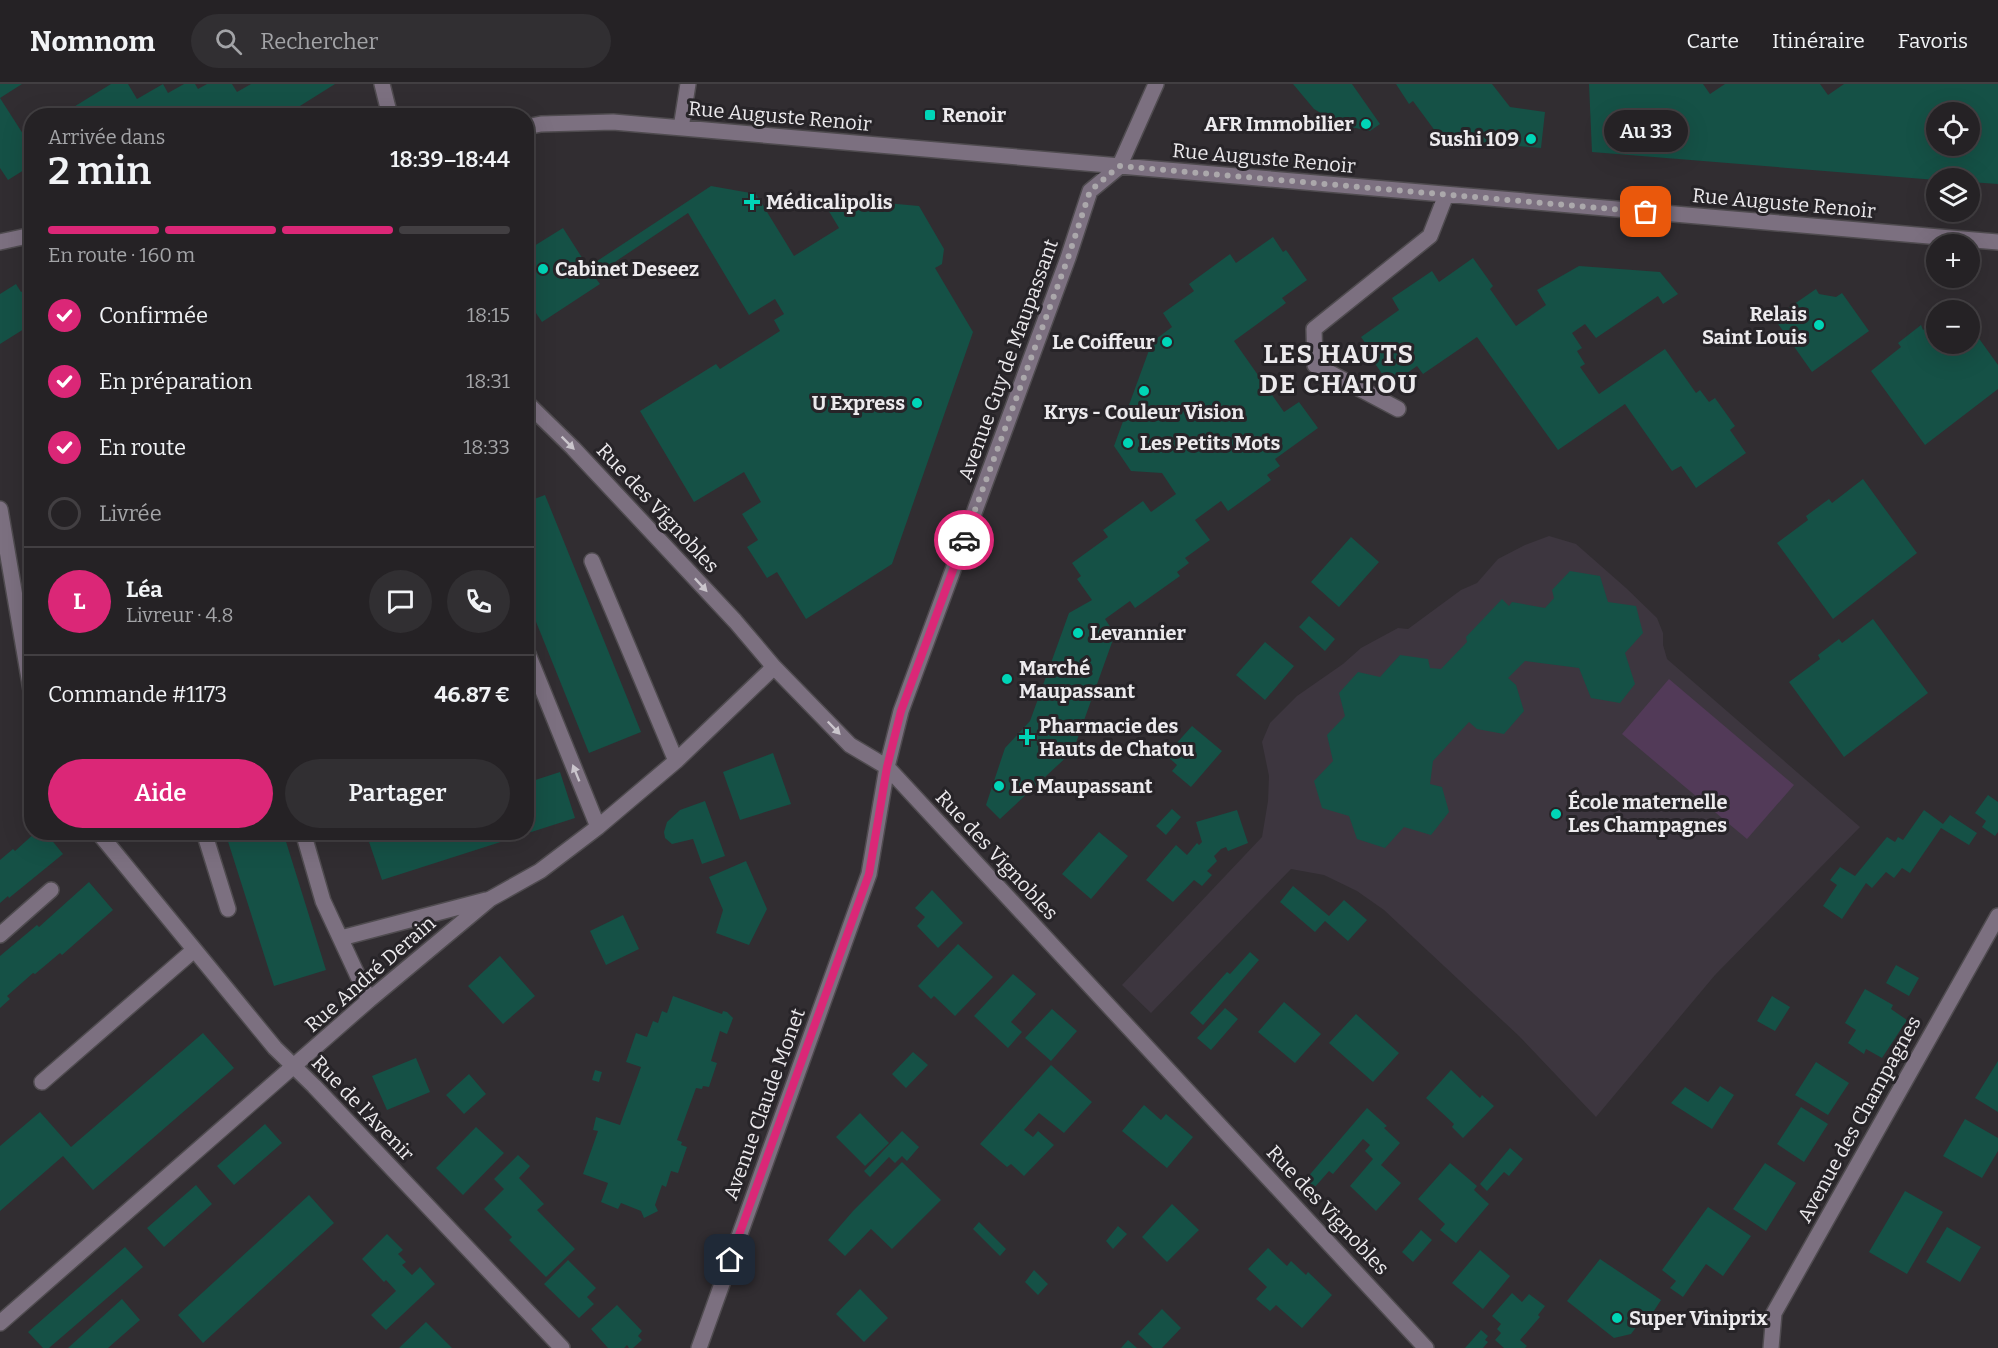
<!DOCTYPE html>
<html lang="fr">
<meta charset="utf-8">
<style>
body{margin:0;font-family:Bitter,serif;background:#312f32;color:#f1f3f6;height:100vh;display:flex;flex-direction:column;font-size:22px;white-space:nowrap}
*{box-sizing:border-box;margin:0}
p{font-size:20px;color:#a3a4a7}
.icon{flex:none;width:33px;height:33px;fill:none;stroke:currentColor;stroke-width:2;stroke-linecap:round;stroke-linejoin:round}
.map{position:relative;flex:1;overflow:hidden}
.side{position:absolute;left:24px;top:24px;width:510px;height:732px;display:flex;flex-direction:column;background:#252225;border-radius:24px;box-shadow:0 6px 24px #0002,0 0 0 2px #423f42}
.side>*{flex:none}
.buttons{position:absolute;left:1926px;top:18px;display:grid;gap:12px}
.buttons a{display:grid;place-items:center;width:54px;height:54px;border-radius:50%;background:#252225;box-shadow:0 6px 24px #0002,0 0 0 2px #423f42;font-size:30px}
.pin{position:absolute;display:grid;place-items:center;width:51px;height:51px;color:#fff;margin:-26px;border-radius:12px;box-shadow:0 3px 9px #0006}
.courier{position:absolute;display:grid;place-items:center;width:60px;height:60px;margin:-30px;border:4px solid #db2777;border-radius:50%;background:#fff;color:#222;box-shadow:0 2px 8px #0007}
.bubble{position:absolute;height:42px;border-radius:21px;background:#252225;box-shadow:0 6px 24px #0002,0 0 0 2px #423f42;font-size:20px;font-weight:600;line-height:42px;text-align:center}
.headline em{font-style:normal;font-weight:600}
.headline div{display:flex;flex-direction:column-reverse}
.headline{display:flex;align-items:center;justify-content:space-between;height:102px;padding:0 24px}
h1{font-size:39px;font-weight:600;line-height:45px}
.bar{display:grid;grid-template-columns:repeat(4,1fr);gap:9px 6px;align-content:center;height:72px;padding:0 24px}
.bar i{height:8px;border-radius:4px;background:#423f42}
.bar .current{background:#db2777}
.bar p{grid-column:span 4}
.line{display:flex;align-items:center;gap:15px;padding:0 24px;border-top:2px solid #423f42}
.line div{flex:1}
.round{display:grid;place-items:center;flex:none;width:63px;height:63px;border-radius:32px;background:#312f32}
ol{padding:0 24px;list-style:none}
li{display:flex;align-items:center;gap:18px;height:66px}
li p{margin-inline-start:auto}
li .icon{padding:6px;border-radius:50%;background:#db2777;color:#fff;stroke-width:4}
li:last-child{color:#a3a4a7}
li i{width:33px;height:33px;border:3px solid #423f42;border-radius:50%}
.button{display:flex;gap:12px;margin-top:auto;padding:12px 24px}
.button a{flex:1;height:69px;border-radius:36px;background:#db2777;color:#fff;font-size:24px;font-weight:600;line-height:69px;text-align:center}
.button a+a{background:#312f32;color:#f1f3f6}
header{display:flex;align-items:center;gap:36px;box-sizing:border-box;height:84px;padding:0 30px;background:#252225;border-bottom:2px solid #423f42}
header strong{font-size:28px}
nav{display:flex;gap:33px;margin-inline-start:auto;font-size:21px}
.search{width:420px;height:54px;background:#312f32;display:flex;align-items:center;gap:15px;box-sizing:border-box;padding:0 21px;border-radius:33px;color:#a3a4a7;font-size:22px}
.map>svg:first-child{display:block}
.built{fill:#3d363f}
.green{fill:#523a58}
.building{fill:#155146;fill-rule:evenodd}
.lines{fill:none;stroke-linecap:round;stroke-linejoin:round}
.minor-casing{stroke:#4f4b4f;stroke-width:18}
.minor{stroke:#7c7080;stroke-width:15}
.oneway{fill:#cac5cc}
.done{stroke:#aba8ab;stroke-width:6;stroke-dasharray:0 10.8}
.route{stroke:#db2777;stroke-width:8}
.poi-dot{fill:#00d5b7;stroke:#272428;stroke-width:2}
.labels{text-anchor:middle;stroke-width:6;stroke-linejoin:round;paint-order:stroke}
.poi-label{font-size:20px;font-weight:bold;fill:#eceaed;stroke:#272428;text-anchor:start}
.street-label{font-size:20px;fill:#eceaed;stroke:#272428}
.district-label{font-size:26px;font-weight:bold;letter-spacing:1.5px;fill:#eceaed;stroke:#272428}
</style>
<header>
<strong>Nomnom</strong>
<div class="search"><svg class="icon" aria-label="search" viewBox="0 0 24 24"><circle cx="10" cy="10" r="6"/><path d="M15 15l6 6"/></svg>Rechercher</div>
<nav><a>Carte</a><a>Itinéraire</a><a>Favoris</a></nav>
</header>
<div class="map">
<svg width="1998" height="1264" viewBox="0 0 1998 1264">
<rect width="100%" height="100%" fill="#312d31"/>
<path class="built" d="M1549,452l27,8 50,44 31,30 6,15v12l4,14 193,168 -145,148 -119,142 -77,-81 -135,-126 -27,-19 -33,-16 -33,-6 -140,144 -29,-28 140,-148 6,-36 1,-25 -7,-34 8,-19 27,-27 46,-32 18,-16 37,-20 10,1 53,-39 16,-7 21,-24 27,-14z"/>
<path class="green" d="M1669,595l125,106 -47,54 -125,-105z"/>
<path class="building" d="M0,0h22l-22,14 32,50v17l-24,15 -8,-12z
M111,0h17l9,15 26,-15 5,9 16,-9h11l3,5 9,-5h25l5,8 14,-8h84l-51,32h-32l-4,-6 -9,6h-91l-1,-2 -88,2z
M1293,0h59l28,40 -10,7 -29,-6 -27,-16z
M1396,0h96l18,23 35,5 -4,36 -100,-9 -28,-38 -4,3z
M1589,0h114l7,10 15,-10h95l8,11 16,-11h154v100l-28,-2v-4l-34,2 -344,-28zM1936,28h34v34h-34z
M711,102l45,8 38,62 45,-28 -12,-20 14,-9 78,7 25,43 -2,15 -7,4 38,64 -81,232 -86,55 -29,-47 -10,6 -20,-31 11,-7 -16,-26 19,-12 -17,-30 -50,30 -54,-91 76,-47 4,5 60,-38 -6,-11 10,-6 -9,-15 -26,16 -61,-102 -94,63 6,8 -58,38 -16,-24v-47l37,-23 25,39z
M1273,153l10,15 3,-2 21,30 -25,18 4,5 -52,38 50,71 15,-10 19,26 -43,31 5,7 -13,9 4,5 -43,31 -7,-10 -26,19 15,20 -25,18 4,5 -12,9 3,4 -45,32 -5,-7 -25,18 10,15 -42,117 -73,68 -14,-14 19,-57 25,-27 39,-108 23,-13 -15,-21 4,-3 -9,-13 36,-26 -5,-7 40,-29 8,11 25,-18 -14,-21 -31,-2 -17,-25 38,-104 20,-15 -9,-14 31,-22 -5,-7 41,-30 6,9z
M1473,174l20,28 -3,3 26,37 30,-21 -9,-15 42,-24 81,6 18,22 -15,10 -5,-8 -62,42 -11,-14 -13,9 10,15 -5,3 8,13 -5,3 19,27 66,-45 31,44 4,-3 9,12 6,-4 20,28 -5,4 16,23 -50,35 -15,-22 -9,5 -47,-67 -67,46 -81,-113 -54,37 -6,-8 -27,19 -21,-30 3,-2 -11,-16 38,-27 -7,-12 40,-27 7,11z
M16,200l5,8 11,-6v38l-32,20v-50z
M1816,205l3,5 17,3 6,-4 27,38 -57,41 -38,-54z
M1936,236v24h34v-18l28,39v24l-73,56 -54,-74 30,-24 -3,-4 23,-18 2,5z
M1863,395l54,74 -84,66 -56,-76 31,-23 -2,-4 23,-17 3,4z
M545,411l96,237 -52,21 -63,-156v-95z
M1351,453l28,25 -40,45 -28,-25z
M1570,487l30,5 8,26 28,4 7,27 -18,20 10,31 -15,19 -29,-5 -12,-30 -54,-7 -17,17 8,7 8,26 -20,23 -27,-5 -8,-7 -36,39 -3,23 12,3 7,25 -18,23 -27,-8 -19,21 -28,-9 -8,-23 -27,-8 -8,-27 19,-20 -6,-26 18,-19 -6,-23 19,-21 22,5 20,-22 28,4 2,9 11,1 26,-27 -1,-5 36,-38 7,7 3,-4 33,6 9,-10 -2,-8z
M1309,532l26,23 -10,12 -26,-24z
M1873,535l55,74 -84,64 -55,-75 31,-23 -2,-4 21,-16 3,4z
M1265,558l29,24 -29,34 -29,-25z
M526,602l8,19 -8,3z
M1192,642l30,25 -31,36 -19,-16 5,-6 -11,-10z
M773,669l18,51 -51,16 -17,-48z
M560,688l15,46 -193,62 -15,-44 10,-4h149v-49z
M1988,711l10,7v30l-3,4 -13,-9 4,-6 -11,-8z
M705,717l20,55 -23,8 -9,-25 -21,5 -7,-6 -1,-6 3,-10 13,-12z
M1172,725l9,8 -15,18 -10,-9z
M1237,726l11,33 -20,8 -2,-4 -5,2 -7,7 3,5 -10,10 5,4 -10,11 -8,-6 -21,22 -27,-22 30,-35 11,10 10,-12 2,2 3,-3 -6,-20z
M1924,726l19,14 7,-9 27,18 -8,12 -28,-17 -31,45 -8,-5 -8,10 -8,-6 -14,16 -6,-5 -24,36 -19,-13 14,-21 -7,-5 10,-13 15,9 32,-39 8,5 3,-5 5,3z
M36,748h9l18,22 -54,44 -1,-2 -8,7v-43l13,-11 2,2z
M225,748h58l43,138 -52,16z
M1099,748l29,24 -37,43 -29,-25z
M746,777l21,48 -18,36 -33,-12 7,-23 -14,-33z
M89,798l24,28 -51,45 -2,-2 -25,21 -2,-1 -26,23 3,3 -10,9v-52l37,-31 2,2z
M1293,802l36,30 15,-16 23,20 -19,21 -23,-20 -10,11 -35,-30z
M932,806l31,33 -25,25 -21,-22 8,-9 -10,-9z
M623,831l16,34 -33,16 -16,-34z
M958,860l35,33 -38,39 -21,-20 -3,3 -13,-13z
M1250,868l9,8 -56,65 -13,-12 37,-41 3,2z
M500,872l35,40 -32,28 -35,-38z
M1896,881l23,13 -10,18 -23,-13z
M1013,890l23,20 -25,28 11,10 -14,16 -34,-32z
M1865,905l28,16 -2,4 16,11 -25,38 -16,-9 -2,5 -16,-11 8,-13 -11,-7z
M673,912l49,18 1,-3 4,1 6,6 -6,16 -7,-3 -9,30 6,2 -8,24 -6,-1 -1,3 -6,-1 -19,52 5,2 -1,3 6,2 -9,26 -7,-2 -5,16 -4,-2 -7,20 3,6 -14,7 -3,-7 -20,-8 -3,6 -17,-7 7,-19 -25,-9 15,-43 -5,-1 3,-13 24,8 21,-58 -15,-5 10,-29 11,4 6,-16 5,2 4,-12 5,2z
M1772,912l18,11 -15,24 -18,-10z
M1284,918l37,32 -26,29 -37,-31z
M1225,924l13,11 -27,31 -14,-12z
M1052,925l25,22 -26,30 -26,-23z
M1356,930l43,39 -26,29 -44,-39z
M203,949l31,35 -141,122 -30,-34 -63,55v-65l40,-34 31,35z
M913,968l15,13 -22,23 -14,-14z
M416,974l14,34 -43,18 -15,-34z
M1998,977v51l-23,-14z
M1816,978l33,21 -21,32 -33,-20z
M1051,981l41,37 -28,31 -25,-20 -15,17 9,7 5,-6 16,14 -30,31 -13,-12 -4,3 -27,-23z
M595,986l7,2 -3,10 -7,-2z
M1451,986l29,28 2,-3 12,11 -31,32 -11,-11 2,-3 -28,-26z
M469,990l17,20 -22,20 -18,-19z
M1720,1002l14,9 -22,34 -41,-26 14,-16 23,15z
M1144,1021l17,15 5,-6 27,23 -26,31 -45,-37z
M1801,1023l27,17 -24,38 -27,-18z
M1367,1024l20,18 -3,2 16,15 -19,22 20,18 -25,28 -26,-25 23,-27 -8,-8 5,-6 -7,-6 -30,35 -4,-3 -15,17 -8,-9z
M860,1029l29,30 -24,23 -29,-29z
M1965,1035l33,19v13l-16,27 -39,-22z
M265,1040l17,19 -48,42 -17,-19z
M476,1043l28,26 -41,42 -27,-27z
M902,1047l17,16 -12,14 -5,-5 -7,7 -6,-6 -19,20 -6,-6z
M1510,1064l13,11 -14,17 -5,-4 -17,19 -7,-7z
M518,1071l12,11 -11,12 25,26 -7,6 38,39 -29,28 -37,-37 3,-3 -28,-28 20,-20 -10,-10z
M902,1078l39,38 -49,49 -21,-20 -26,27 -17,-16 25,-29z
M1450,1079l27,23 -3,4 15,14 -33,39 -16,-13 5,-6 -27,-25z
M1765,1079l31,20 -30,48 -33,-22z
M196,1101l16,19 -48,43 -17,-19z
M1905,1107l38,21 -36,62 -38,-22z
M309,1111l25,28 -131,120 -25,-28z
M1172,1120l27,26 -32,32 -25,-25z
M1708,1123l43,29 -28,40 -17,-12 -23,33 -13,-9 6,-7 -14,-11z
M979,1138l27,27 -6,7 -27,-27z
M1118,1142l9,8 -14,15 -7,-8z
M1947,1143l34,20 -21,35 -34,-20z
M1421,1146l11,10 -19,22 -11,-10z
M387,1150l16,16 -5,4 8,8 -4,3 10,10 8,-8 15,17 -49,46 -15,-15 25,-24 -10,-11 -2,2 -22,-23z
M125,1163l18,20 -94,81h-6l-15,-16z
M1268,1164l19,18 4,-5 15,14 2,-3 24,23 -30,33 -26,-23 -6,6 -14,-12 11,-12 -19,-18z
M1480,1166l30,26 -27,33 -31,-26z
M1600,1175l61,41 -17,26h-7l-6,8 -17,4 -47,-37z
M568,1176l28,28 -9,9 7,7 -15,14 -35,-34z
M1034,1186l14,14 -10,11 -13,-13z
M860,1205l28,29 -24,24 -28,-28z
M1512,1209l10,9 7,-8 16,12 -7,9 2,2 -20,23 7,6 -2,2h-21l-9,-8 6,-7 -4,-4 4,-5 -9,-8z
M122,1215l18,21 -32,28h-40z
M617,1221l25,26 -4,5 4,4 -9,8h-4l-2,-3 -3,3h-16l-17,-19z
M1162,1225l19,19 -19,20h-9l-15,-14z
M426,1238l26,26h-53z
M1481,1246l7,6 -3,4 3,2 -5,6h-18z
M1128,1256l9,8h-16z"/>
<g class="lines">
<g class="minor-casing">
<path id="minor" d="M382,0l8,32
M526,43l15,-3 72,-2 1385,120
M681,44l7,-44
M0,158l32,-7
M526,318l47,46 162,173 39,46 76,78 37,22 539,581
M1398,325l-83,-44 -1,-36 116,-93 16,-41
M0,425l32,187
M592,477l84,200
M526,565l72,178
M98,748l177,216 39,38 248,262
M204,748l24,77
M303,748l20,69 46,99
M0,851l51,-45
M341,854l145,-38
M42,998l152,-132
M0,1239l369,-323 121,-101 50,-28 58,-44 78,-66 98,-94
M699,1264l170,-474 18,-107 14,-56 167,-453 22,-67 29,-24 37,-83
M1771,1264l3,-35 224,-397"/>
</g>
<use href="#minor" class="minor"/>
</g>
<defs><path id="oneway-solid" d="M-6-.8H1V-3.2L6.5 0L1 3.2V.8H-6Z" transform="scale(1.5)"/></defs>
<g class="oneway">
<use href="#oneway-solid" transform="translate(568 359) rotate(45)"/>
<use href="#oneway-solid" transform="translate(701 501) rotate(47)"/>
<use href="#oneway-solid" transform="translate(834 644) rotate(46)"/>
<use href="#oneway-solid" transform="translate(576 689) rotate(-112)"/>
</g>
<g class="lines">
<path class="done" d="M964,456l104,-282 22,-67 29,-25 527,46"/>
<path class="route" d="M730,1176l139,-386 18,-107 14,-56 63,-171"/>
</g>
<g class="poi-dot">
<rect x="924" y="25" width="12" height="12" rx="3"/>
<circle cx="1366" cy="40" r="6"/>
<circle cx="1531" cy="55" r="6"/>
<path d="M749 109h6v6h6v6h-6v6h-6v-6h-6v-6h6z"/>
<circle cx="543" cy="185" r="6"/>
<circle cx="1819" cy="241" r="6"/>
<circle cx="1167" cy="258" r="6"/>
<circle cx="1144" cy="307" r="6"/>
<circle cx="917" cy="319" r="6"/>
<circle cx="1128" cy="359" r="6"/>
<circle cx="1078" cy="549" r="6"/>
<circle cx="1007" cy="595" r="6"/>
<path d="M1024 644h6v6h6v6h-6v6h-6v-6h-6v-6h6z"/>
<circle cx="999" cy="702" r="6"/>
<circle cx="1556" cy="730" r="6"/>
<circle cx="1617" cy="1234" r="6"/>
</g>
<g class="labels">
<g class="poi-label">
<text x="942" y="38">Renoir</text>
<text x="1354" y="47" text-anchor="end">AFR Immobilier</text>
<text x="1519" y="62" text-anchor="end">Sushi 109</text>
<text x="766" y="125">Médicalipolis</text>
<text x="555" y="192">Cabinet Deseez</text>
<text x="1807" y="237" text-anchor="end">Relais<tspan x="1807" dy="23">Saint Louis</tspan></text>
<text x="1155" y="265" text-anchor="end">Le Coiffeur</text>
<text x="905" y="326" text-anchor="end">U Express</text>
<text x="1144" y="335" text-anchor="middle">Krys - Couleur Vision</text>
<text x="1140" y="366">Les Petits Mots</text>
<text x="1090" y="556">Levannier</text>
<text x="1019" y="591">Marché<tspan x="1019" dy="23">Maupassant</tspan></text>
<text x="1039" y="649">Pharmacie des<tspan x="1039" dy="23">Hauts de Chatou</tspan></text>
<text x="1011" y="709">Le Maupassant</text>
<text x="1568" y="725">École maternelle<tspan x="1568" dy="23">Les Champagnes</tspan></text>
<text x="1629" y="1241">Super Viniprix</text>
</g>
<g class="street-label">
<text transform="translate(780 32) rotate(5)" y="7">Rue Auguste Renoir</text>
<text transform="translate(1264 74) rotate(5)" y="7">Rue Auguste Renoir</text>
<text transform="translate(1784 119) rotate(5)" y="7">Rue Auguste Renoir</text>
<text transform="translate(1008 276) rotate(-70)" y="7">Avenue Guy de Maupassant</text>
<text transform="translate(658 424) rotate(47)" y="7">Rue des Vignobles</text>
<text transform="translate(997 771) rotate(47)" y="7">Rue des Vignobles</text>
<text transform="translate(370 890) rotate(-41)" y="7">Rue André Derain</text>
<text transform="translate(764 1020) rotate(-70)" y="7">Avenue Claude Monet</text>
<text transform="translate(363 1024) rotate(46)" y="7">Rue de l'Avenir</text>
<text transform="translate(1859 1035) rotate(-61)" y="7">Avenue des Champagnes</text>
<text transform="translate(1328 1126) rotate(47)" y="7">Rue des Vignobles</text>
</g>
<g class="district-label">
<text x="1339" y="279">LES HAUTS<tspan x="1339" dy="30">DE CHATOU</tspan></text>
</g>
</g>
</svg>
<div class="buttons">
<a><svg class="icon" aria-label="locate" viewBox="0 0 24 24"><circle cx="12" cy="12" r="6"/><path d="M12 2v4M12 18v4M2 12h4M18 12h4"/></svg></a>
<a><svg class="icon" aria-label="layers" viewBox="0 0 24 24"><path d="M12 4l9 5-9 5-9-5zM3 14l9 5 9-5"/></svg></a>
<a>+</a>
<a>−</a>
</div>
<div class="pin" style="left:1646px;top:128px;background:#ea580c"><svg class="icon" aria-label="bag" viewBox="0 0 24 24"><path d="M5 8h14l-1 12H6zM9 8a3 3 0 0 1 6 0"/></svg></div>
<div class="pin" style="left:730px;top:1176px;background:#1f2937"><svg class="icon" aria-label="home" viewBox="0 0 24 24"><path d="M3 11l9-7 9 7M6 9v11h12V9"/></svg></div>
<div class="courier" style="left:964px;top:456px"><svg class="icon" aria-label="car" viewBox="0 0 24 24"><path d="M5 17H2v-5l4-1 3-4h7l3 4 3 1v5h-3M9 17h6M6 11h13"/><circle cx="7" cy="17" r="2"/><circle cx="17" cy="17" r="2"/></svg></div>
<div class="bubble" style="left:1604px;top:26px;width:84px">Au 33</div>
<section class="side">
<div class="headline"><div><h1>2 min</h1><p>Arrivée dans</p></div><em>18:39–18:44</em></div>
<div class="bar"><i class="current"></i><i class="current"></i><i class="current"></i><i></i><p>En route · 160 m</p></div>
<ol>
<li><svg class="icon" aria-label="check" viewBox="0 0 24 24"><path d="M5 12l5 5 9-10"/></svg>Confirmée<p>18:15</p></li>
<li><svg class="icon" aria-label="check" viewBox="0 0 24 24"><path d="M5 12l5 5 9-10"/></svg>En préparation<p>18:31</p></li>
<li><svg class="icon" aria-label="check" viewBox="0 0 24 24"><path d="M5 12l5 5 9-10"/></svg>En route<p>18:33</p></li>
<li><i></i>Livrée</li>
</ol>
<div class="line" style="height:108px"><b class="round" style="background:#db2777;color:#fff">L</b><div><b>Léa</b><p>Livreur · 4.8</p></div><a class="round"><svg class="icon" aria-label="chat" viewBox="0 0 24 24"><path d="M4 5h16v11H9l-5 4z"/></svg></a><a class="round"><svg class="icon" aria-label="phone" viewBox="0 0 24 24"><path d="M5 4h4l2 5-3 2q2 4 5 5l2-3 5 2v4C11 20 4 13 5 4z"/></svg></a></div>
<div class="line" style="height:78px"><div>Commande #1173</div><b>46.87 €</b></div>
<div class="button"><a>Aide</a><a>Partager</a></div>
</section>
</div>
